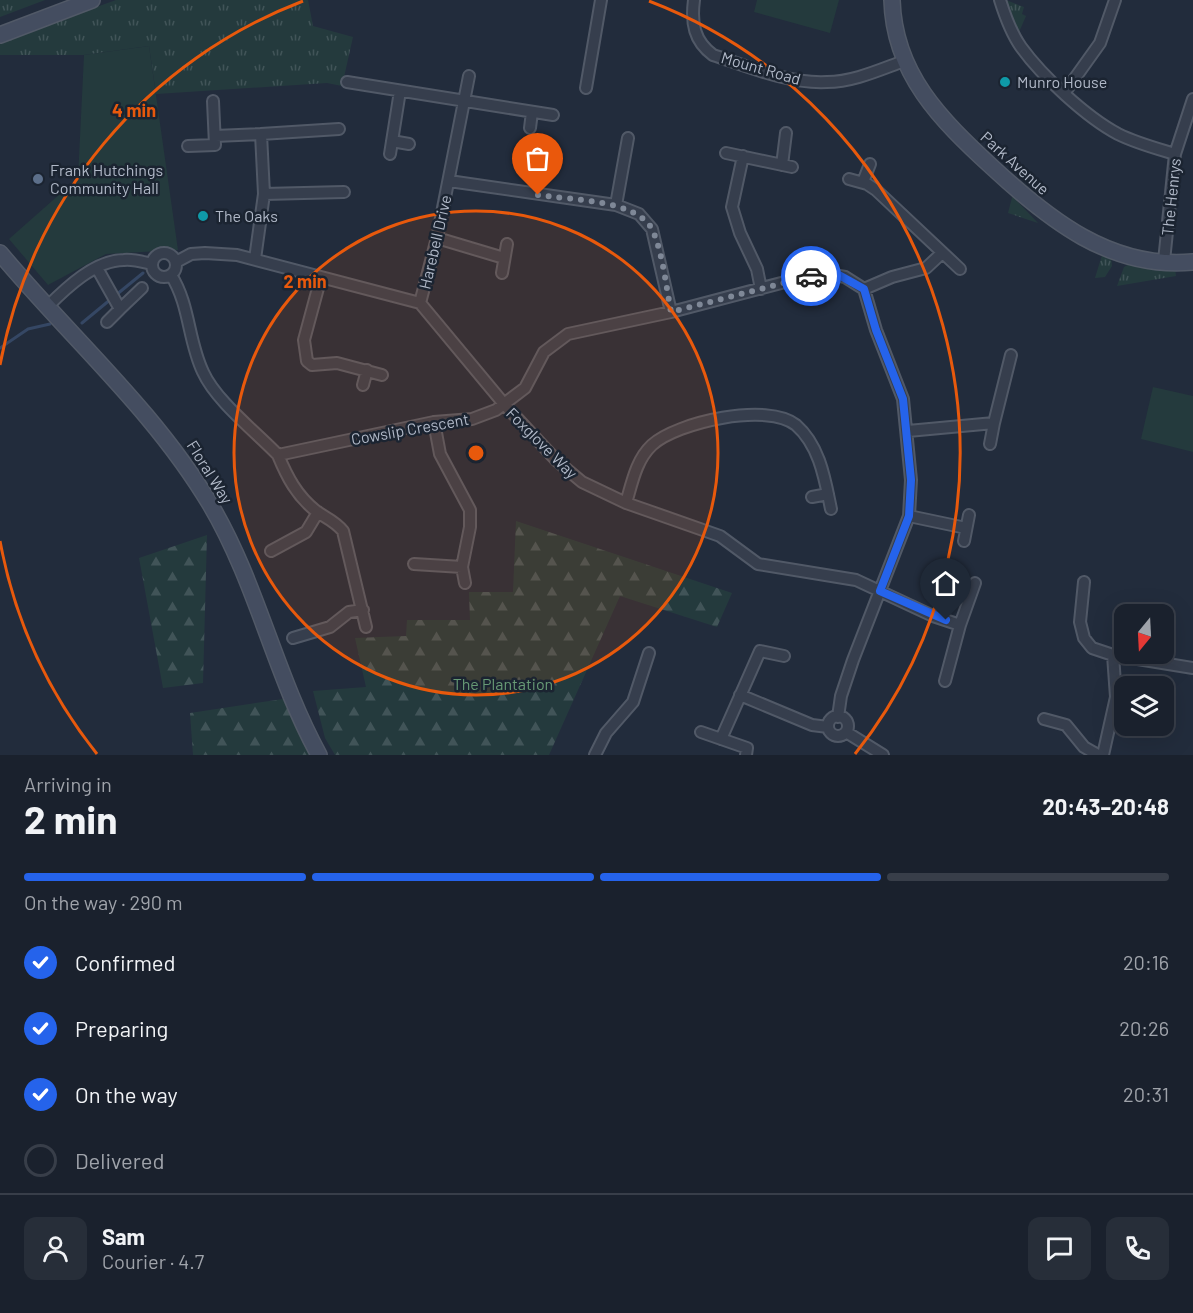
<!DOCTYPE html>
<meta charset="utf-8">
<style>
body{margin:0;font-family:Barlow,sans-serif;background:#272e39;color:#f1f3f6;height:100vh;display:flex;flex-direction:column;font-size:22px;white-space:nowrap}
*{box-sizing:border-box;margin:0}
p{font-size:20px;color:#9fa3aa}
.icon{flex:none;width:33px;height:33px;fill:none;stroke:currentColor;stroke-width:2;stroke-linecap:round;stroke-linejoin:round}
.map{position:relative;height:755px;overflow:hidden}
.details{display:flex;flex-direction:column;background:#1a212d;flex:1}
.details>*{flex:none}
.needle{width:39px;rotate:198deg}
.tools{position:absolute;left:1114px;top:604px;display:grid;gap:12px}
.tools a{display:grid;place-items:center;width:60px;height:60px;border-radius:12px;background:#1a212d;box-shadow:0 6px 24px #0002,0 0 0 2px #383e49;font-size:30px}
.pin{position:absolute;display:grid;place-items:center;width:51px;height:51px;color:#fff;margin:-62px -26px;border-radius:50% 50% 50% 0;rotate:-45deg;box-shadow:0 0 6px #0007}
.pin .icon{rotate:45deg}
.courier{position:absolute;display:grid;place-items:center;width:60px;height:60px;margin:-30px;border:4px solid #2563eb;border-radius:50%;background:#fff;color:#222;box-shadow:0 2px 8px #0007}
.summary em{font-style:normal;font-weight:700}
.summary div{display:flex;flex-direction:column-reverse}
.summary{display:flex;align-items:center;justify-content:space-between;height:102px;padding:0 24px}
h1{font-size:39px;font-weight:700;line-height:45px}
.bar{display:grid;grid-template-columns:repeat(4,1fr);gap:9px 6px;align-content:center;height:72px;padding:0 24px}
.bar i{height:8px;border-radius:4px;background:#383e49}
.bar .active{background:#2563eb}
.bar p{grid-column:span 4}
.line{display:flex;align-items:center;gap:15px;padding:0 24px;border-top:2px solid #383e49}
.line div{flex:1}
.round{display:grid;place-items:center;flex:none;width:63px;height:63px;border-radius:12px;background:#272e39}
ol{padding:0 24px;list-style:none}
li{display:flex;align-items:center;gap:18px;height:66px}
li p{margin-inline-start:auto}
li .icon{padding:6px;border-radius:50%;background:#2563eb;color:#fff;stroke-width:4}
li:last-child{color:#9fa3aa}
li i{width:33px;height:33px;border:3px solid #383e49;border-radius:50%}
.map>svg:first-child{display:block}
.grass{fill:url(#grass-tufts)}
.forest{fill:url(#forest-firs)}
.park{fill:#243a3d}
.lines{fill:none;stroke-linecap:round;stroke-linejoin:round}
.stream{stroke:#354764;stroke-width:3}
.street-casing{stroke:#515967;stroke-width:14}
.secondary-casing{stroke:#515967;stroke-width:18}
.street{stroke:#363e4d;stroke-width:10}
.secondary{stroke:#444d60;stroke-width:15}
.done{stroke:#7f8897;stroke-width:6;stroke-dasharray:0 10.8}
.route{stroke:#2563eb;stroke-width:8}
.ring{fill:none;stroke:#e8590c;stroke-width:3}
.culture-dot{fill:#0f9aa8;stroke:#1b2431;stroke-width:2}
.service-dot{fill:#5c6f8a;stroke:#1b2431;stroke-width:2}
.labels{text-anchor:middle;stroke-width:5;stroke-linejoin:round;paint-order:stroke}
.street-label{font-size:16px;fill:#b1b9c8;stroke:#1b2431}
.poi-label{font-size:16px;fill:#b1b9c8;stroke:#1b2431;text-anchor:start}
.park-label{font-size:16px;fill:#679a75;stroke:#1b2431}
.centre{fill:#e8590c;stroke:#1b2431;stroke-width:3}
.ring-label{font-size:18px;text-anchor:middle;font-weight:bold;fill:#e8590c;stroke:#1b2431;stroke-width:5;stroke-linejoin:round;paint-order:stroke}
</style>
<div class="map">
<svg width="1193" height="755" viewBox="0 0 1193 755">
<defs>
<pattern id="grass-tufts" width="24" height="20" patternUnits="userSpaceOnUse" patternTransform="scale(1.5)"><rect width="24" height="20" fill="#243a3d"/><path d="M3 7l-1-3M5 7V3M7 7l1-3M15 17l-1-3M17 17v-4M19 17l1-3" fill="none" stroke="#415458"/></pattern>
<pattern id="forest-firs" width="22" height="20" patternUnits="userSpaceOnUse" patternTransform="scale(1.5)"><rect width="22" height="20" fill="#243a3d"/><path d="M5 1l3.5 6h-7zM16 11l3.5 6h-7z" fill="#415458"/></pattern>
</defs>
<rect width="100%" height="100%" fill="#222c3c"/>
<path class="grass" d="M0,0h45l-45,17z
M116,0h192l5,26 40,11 -11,49 -15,-3 -171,11 -7,-48 -65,9h-84v-13z
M1006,0l18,7 -2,7 4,2 -7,16z
M1013,194l1,4 24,25 -30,-10z
M1103,252l8,5 1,9 -7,11 -10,1z
M1133,262l42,6 1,8 -59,10 7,-19z"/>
<path class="forest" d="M516,521l216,72 -15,34 -97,-31 -71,159h-214l-10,-17 -12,-47 53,-4 -11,-49 51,-2 1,-16h63l-1,-28h44z
M207,535l-4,148 -40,5 -24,-130z
M283,699l28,56h-118l-3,-42z"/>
<path class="park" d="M757,0h82l-9,33 -76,-21z
M149,46l29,204 -72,4 -58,31 -39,-46 69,-61 6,-123z
M1153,387l40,9v56l-52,-13z"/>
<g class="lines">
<path class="stream" d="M116,295l27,-22
M82,323l29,-24
M0,348l28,-19 22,-5"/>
<g class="street-casing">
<path id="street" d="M694,0c-3,23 0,41 19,55 36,12 76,29 114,27 26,0 52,-12 77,-21
M1000,0c5,16 11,33 21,47 21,29 65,70 97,87 18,9 37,14 57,20
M347,82l206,33
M586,88l15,-88
M1065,92l35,-49 15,-43
M530,128l2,-16
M261,134l78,-5
M215,136l46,-2 3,60 -9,65
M392,141l17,3
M188,146l27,-1 -2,-44
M726,153l66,14
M390,154l10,-63
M743,156l-11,51 8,26 17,36 4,20
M782,165l4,-32
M849,179l18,5 9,6 84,79
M449,181l167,24 23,9 13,15 19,83
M863,182l7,-18
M264,194l80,-2
M616,205l12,-67
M437,238l67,20
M152 265a12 12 0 1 1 24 0a12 12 0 1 1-24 0Z
M1164,261l11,-107 18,-55
M176,262l15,-8 14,-1 32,2 183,48 84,101 53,57 25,21 44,21 94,33 38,28 98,16 77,36 27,9 -15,56
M97,268l23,41 -13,13
M502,273l5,-29
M171,275c19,30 17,66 32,97 13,29 53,60 75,83l156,-33 38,-3 24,-9 29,-22 19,-36 24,-18 103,-22 137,-36 21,-2 16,3 19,12 12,41 27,69 8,81 -2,36 -56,144 -12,36 -3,21
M321,277l-17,63 3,21 5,4 25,-2 45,12
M864,289l28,-12 34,-9 15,-14
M420,303l17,-65 32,-162
M47,307c19,-19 48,-47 77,-47 9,-1 19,2 28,4
M120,309l22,-21
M363,385l4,-15
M908,431l86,-8 17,-68
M990,444l4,-21
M278,455c9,22 19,41 38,56 10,7 19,10 27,20l23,96
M812,497l16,-3
M626,503c6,-20 10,-43 26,-58 25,-23 116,-43 144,-20 24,21 29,55 35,84
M909,516l57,12
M964,541l5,-26
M271,551l35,-19 12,-20
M414,564l48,3 8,-40v-17l-30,-56 -6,-32
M462,567l3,16
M1084,582l-4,40 4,16 8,10 21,7 80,13
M960,625l15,-42
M293,638l37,-11 19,-15 14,-2
M740,695l72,30 16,2
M828 726a10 10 0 1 1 20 0a10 10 0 1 1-20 0Z
M1044,719l22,6 18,22 14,8
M701,732l46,16 -1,7
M846,732l37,23
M721,739l39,-88 24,5
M595,755l11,-22 27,-31 16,-49
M1103,755l13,-58 -3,-42"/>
</g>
<g class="secondary-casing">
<path id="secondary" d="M892,0c2,74 49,120 100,167 56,52 119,103 201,95
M0,35l92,-35
M0,253c70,84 154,157 210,251 47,79 65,171 109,251"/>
</g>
<use href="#street" class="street"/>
<use href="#secondary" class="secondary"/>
</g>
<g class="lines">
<path class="done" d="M538,195c32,5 100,4 115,36 10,24 13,55 18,81l140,-36"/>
<path class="route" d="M811,276l26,-2 27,15 12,41 27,69 8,81 -2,36 -29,75 66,29"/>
</g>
<circle cx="476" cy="453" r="242" fill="#e8590c" fill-opacity=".12"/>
<g class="ring">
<circle cx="476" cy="453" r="242"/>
<path d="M97 754A484 484 0 0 1 0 541M0 365A484 484 0 0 1 303 1M649 1A484 484 0 0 1 855 754"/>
</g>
<g class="culture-dot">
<circle cx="1005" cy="82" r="6"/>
<circle cx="203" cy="216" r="6"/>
</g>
<circle class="service-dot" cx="38" cy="179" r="6"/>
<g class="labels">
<g class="street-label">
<text transform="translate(761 68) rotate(16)" y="6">Mount Road</text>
<text transform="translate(1015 163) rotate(42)" y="6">Park Avenue</text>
<text transform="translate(1171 197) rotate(-84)" y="6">The Henrys</text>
<text transform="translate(435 242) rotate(-77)" y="6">Harebell Drive</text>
<text transform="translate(410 429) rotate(-10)" y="6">Cowslip Crescent</text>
<text transform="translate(542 443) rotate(45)" y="6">Foxglove Way</text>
<text transform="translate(210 472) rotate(58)" y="6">Floral Way</text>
</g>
<g class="poi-label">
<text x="1017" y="88">Munro House</text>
<text x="50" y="176">Frank Hutchings<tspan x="50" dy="18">Community Hall</tspan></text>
<text x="215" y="222">The Oaks</text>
</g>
<g class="park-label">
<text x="503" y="690">The Plantation</text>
</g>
</g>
<circle cx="476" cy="453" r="9" class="centre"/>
<g class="ring-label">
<text x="134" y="117">4 min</text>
<text x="305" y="288">2 min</text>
</g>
</svg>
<div class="tools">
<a><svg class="needle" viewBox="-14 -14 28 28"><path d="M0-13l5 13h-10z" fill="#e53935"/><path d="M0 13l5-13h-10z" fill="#9fa3aa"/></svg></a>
<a><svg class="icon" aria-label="layers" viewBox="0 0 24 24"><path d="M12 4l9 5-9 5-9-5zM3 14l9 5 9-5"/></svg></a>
</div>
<div class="pin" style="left:538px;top:195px;background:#ea580c"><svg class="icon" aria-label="bag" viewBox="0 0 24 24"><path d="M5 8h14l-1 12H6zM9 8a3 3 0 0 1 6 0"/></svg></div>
<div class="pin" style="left:946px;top:620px;background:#1f2937"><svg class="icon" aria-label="home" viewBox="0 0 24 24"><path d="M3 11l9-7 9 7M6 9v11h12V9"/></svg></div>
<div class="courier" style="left:811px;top:276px"><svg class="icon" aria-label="car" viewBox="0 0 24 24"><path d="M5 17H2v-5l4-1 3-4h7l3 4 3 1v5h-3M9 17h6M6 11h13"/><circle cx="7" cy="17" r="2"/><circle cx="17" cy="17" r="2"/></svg></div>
</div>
<section class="details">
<div class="summary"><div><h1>2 min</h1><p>Arriving in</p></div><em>20:43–20:48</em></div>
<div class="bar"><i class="active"></i><i class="active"></i><i class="active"></i><i></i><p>On the way · 290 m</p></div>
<ol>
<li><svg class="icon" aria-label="check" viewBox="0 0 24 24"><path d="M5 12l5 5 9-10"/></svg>Confirmed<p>20:16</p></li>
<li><svg class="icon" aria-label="check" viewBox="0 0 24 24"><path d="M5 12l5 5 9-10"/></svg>Preparing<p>20:26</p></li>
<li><svg class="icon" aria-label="check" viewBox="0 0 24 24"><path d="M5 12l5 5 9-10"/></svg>On the way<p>20:31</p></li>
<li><i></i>Delivered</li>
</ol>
<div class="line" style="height:108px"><a class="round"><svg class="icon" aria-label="person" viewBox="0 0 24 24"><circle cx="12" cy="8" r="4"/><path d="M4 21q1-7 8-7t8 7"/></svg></a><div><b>Sam</b><p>Courier · 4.7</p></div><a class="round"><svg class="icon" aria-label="chat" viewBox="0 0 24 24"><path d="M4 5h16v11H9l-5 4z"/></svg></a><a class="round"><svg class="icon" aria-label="phone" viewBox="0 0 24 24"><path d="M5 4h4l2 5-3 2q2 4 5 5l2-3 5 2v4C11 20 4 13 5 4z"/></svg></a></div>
</section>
